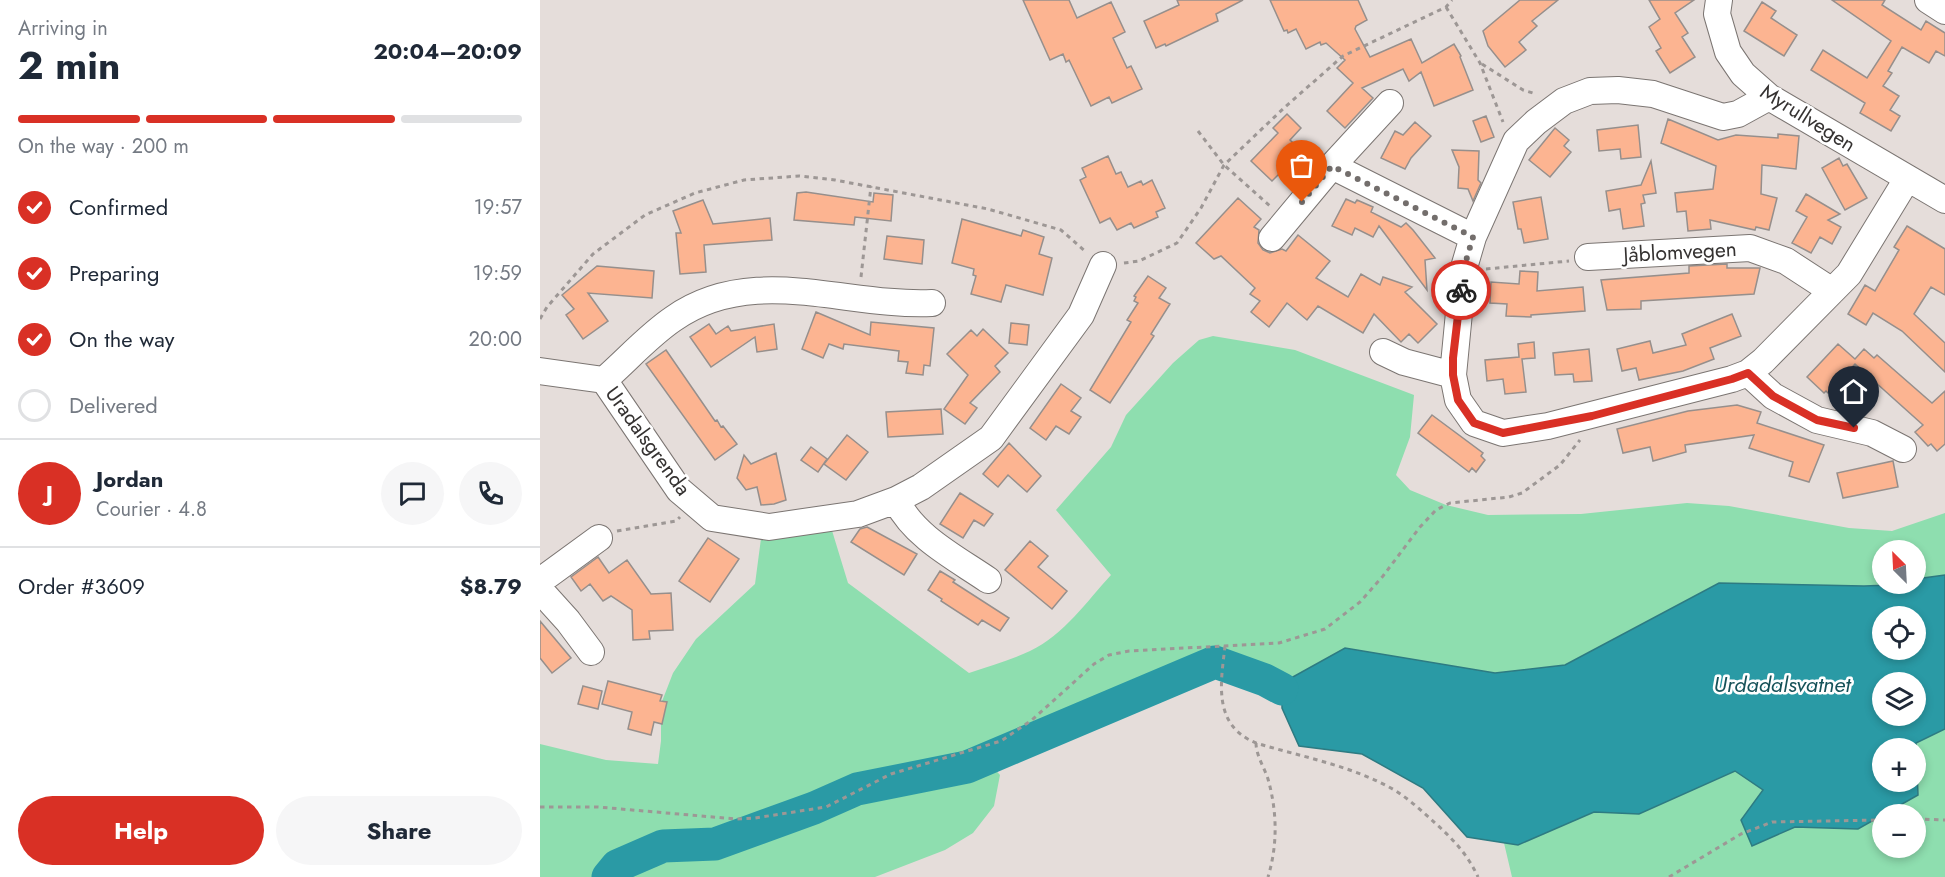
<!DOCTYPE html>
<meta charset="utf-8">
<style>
body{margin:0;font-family:Jost,sans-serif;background:#f6f6f7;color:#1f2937;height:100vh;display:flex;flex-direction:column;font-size:22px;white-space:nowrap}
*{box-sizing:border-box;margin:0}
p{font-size:20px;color:#747a83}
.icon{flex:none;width:33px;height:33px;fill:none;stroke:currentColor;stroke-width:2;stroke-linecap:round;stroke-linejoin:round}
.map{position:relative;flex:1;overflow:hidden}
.drawer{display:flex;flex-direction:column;background:#fff;width:540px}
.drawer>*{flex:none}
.needle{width:39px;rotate:336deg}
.buttons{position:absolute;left:1332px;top:540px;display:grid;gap:12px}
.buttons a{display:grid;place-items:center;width:54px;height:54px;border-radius:50%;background:#fff;box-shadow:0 3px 9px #0003;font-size:30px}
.pin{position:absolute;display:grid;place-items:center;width:51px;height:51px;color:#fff;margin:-62px -26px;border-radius:50% 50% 50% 0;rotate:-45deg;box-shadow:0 0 6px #0007}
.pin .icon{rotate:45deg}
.courier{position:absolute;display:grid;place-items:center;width:60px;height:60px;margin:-30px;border:4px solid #d93025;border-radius:50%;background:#fff;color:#222;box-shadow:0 2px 8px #0007}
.head em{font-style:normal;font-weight:700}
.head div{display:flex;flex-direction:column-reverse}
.head{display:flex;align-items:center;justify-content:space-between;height:102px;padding:0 18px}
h1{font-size:39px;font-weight:700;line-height:45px}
.bar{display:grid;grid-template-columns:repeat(4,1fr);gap:9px 6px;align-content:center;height:72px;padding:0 18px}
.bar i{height:8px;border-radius:4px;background:#e0e1e3}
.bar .selected{background:#d93025}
.bar p{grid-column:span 4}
.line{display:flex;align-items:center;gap:15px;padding:0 18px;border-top:2px solid #e0e1e3}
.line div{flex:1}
.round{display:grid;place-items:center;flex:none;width:63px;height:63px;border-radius:32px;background:#f6f6f7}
ol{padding:0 18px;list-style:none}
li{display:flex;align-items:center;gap:18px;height:66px}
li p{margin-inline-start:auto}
li .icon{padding:6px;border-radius:50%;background:#d93025;color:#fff;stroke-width:4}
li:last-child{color:#747a83}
li i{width:33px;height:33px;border:3px solid #e0e1e3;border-radius:50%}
.primary-button{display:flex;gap:12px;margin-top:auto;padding:12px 18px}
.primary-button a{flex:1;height:69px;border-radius:36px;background:#d93025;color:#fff;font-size:24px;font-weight:700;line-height:69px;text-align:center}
.primary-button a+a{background:#f6f6f7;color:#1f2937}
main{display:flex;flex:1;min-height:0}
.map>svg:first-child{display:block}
.green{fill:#8edeaf}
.water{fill:#2a9aa5;stroke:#2d7b82;stroke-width:1.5;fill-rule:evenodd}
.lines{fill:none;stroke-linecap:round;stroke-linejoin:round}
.river{stroke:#2a9aa5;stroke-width:33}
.building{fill:#fcb491;stroke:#968f8c;stroke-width:1.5}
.minor-casing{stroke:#7b7572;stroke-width:28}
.path{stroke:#9d9795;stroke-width:3;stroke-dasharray:4.5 4.5;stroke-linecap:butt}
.minor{stroke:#fff;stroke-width:26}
.done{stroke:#736e6c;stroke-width:6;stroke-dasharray:0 10.8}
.route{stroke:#d93025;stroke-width:8}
.labels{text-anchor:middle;stroke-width:5;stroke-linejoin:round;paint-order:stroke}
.street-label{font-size:21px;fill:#353231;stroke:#fff}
.water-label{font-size:22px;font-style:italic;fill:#165259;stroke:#fff}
</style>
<main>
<section class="drawer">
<div class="head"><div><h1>2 min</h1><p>Arriving in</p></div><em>20:04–20:09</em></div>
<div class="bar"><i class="selected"></i><i class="selected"></i><i class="selected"></i><i></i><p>On the way · 200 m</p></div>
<ol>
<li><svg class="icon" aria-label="check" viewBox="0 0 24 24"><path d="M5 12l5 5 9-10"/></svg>Confirmed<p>19:57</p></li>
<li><svg class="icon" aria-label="check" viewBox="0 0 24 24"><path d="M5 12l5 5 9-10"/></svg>Preparing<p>19:59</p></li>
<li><svg class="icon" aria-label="check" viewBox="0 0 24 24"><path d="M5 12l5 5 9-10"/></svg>On the way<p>20:00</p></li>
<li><i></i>Delivered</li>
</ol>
<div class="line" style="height:108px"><b class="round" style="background:#d93025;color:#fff">J</b><div><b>Jordan</b><p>Courier · 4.8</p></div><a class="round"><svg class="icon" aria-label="chat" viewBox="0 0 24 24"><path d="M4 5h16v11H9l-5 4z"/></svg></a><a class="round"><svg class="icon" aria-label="phone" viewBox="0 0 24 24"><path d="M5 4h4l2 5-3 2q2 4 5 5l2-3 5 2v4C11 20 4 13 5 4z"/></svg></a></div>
<div class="line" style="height:78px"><div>Order #3609</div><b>$8.79</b></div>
<div class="primary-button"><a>Help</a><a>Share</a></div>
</section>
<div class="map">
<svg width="1405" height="877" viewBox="0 0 1405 877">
<rect width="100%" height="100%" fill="#e5ddda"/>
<path class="green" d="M673,336l82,14 119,45 -4,42 -14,38 14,15 36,15 42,10 93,-1 106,-11 42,3 120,22 43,3 53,-18v62l-29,4v-29h-34l2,34 -20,2 -145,-3 -154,82 -70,8 -150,-25 -63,35v6l-17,-9 -50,-18 -230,96 15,17 -6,31 -21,27 -28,17 -70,27h-335v-133l66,16 52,4 3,-23v-37l12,-31 23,-34 59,-55 7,-53 68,-7 18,59 121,90c20,-7 42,-13 61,-22 34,-16 57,-50 81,-76l-55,-65 55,-63 15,-32 47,-52 26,-23z
M1405,729v148h-433l-8,-34 14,2 76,-33 45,2 96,-43 28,19 -22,30 11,26 43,-19 63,2 24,-14v33h34v-34h-33l35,-19 -2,-52z"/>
<path class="water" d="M1405,575v154l-29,14 2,52 -60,34 -63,-2 -43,19 -11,-26 22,-30 -28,-19 -96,43 -45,-2 -76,33 -51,-8 -44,-49 -61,-34 -63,-8 -17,-38v-25l63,-35 150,25 70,-8 154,-82 145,3 52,-2v-5zM1342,616h34v34h-34zM1342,682h34v34h-34zM1342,748h34v34h-34z"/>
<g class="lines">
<path class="river" d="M68,877l9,-11 46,-20 52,-2 99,-36 43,-19 110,-22 248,-105 50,18 17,9"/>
</g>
<path class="building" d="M483,0h46l8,18 34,-16 14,30 -12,6 14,30 4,-2 11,23 -30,14 -3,-6 -18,9 -22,-46 -3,2 -3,-8 -13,6z
M637,0h66l-27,14 2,7 -52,25 -1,-2 -9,4 -12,-27 35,-16z
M730,0h88l9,20 -11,6 -1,3 15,28 41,-18 11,24 32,-19 7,12 -1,1 13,33 -39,16 -13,-34 -12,9 -6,-12 -41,19 11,10 -28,30 -18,-17 26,-28 -16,-15 8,-8 -19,-17 -5,2 -1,-3 -14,7 -10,-20 -8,4 -1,-3 -3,1z
M980,0h38l-26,21 5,5 -18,16 7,8 -21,17 -17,-21 -5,-15z
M1109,0h45l-19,13 13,20 -6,4 13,20 -25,16 -14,-22 5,-3 -12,-21 11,-8z
M1292,0h53l-3,5 39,25 5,-9 19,12v23l-9,-5 -7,12 -27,-16 -14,24 4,2 -9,13 16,10 -9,14 10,6 -9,15 -31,-18 5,-10 -54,-33 12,-20 44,28 24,-37z
M1222,2l14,9 -5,7 26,17 -13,21 -40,-25z
M747,114l14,14 -11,12 12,11 -30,30 -21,-20 27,-28 -5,-5z
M946,116l8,21 -13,5 -8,-21z
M1128,119l50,21 18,-5 42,3v-4l21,2 -3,33 -34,-4 -1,29 16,4 -8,32 -13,-3 -1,3 -45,-10 1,9 -23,2 -2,-20 -9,1 -2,-19 38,-4 3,-23 -55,-23z
M875,122l16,14 -20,22 -6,11 -24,-11 14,-27 8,4z
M1098,125l3,32 -20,2 -1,-10 -21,2 -2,-21z
M1015,128l14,12 -5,6 7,6 -21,25 -21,-17z
M912,150l27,1 -1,29 3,3 -8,18 -5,-12 -10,-1 1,-21z
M568,156l8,18 5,-2 7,15 13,-6 2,4 9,-5 13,28 -9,4 2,5 -24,11 -3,-5 -14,7 -7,-12 -10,5 -20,-43 6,-3 -4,-9z
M1299,158l4,8 4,-2 20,34 -22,12 -23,-42z
M1111,161l5,32 -13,2 2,8 -4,1 3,22 -21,3 -3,-20 -11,2 -3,-20 35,-6z
M266,192l67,10 1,-9 19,2 -2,26 -36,-4 -1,8 -60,-5 3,-27z
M1266,194l34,20 -12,6 13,7 -9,17 -12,-7 -9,16 -19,-10 15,-26 -11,-6z
M1001,197l7,42 -24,4 -3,-14h-3l-5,-27z
M698,198l23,21 -7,8 5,3 -1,13 5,7 7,3 12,-4 4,2 12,-16 32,26 -14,17 32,19 13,-23 19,11 3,-8 29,10 -7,5 32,32 -19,19 -9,-9 -8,8 -27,-28 -11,19 -45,-27 -11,14 -20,-17 -18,24 -18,-15 9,-11 -10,-7 5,-6 -34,-32 -7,3 -18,-16z
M806,199l9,4 2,-3 16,7 -2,5 30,15 5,-4 7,7 22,28 -10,2 2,30 -48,-64 -6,11 -18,-9 -3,7 -20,-9z
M163,200l10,24 57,-6 2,22 -68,5 2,27 -26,2 -4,-41h5l-8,-22z
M422,219l59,17 2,-6 21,7 -5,17 13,4 -9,37 -37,-10 -5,17 -30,-8 5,-18 -3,-1 1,-6 -22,-6z
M1367,226l38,23v46l-14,-8 -17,27 31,29v29l-43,-41 -29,-18 -7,12 -18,-11 17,-29 10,6 24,-41 -5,-3z
M347,236l37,4 -2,24 -38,-5z
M1187,264v4h33l-6,26 -113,7v8l-34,1 -6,-30 88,-7v-7z
M57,266l57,5 -2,27 -64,-5 20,28 -25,18 -17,-24 8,-6 -12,-14z
M980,271l18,1 -1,19 46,-4 2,24 -54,4v2l-25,-1 1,-12 -17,-1 1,-21 28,2z
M608,276l18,12 -7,10 11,6 -19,30 3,2 -44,67 -20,-13 41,-68 -4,-2 11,-17 -4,-2 2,-4 -2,-1z
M276,312l54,23 1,-13 63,6 -4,38 -6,-1 -1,10 -17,-2 2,-11 -10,-1 1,-10 -55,-7 -1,5 -14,-5 -6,14 -21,-9z
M1192,314l9,22 -31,12 4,11 -31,12 -44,9 -3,-12 -14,3 -5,-22 33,-8 3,12 33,-8 -4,-11z
M471,323l18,2 -2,20 -18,-2z
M169,324l7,10 12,-8 3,5 43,-7 3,25 -20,3 -2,-15 -44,30 -21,-30z
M443,329l25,24 -13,13 5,6 -30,31 7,5 -12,16 -21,-15 24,-34 -21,-21 24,-24 6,6z
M994,342l1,16 -13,1 4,33 -21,2 -2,-15 -16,2 -2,-21 34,-3 -1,-13z
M1298,344l17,15 9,-10 10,9 3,-3 55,48 13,-12v53l-8,7 -6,-7 -3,2 -13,-14 8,-7 -68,-61 -27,29 -2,-2 -2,2 -17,-16z
M1049,349l3,32 -18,1 -1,-8 -18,1 -2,-22z
M126,350l49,71 2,-1 4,7 2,-1 14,18 -22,16 -69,-96z
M521,384l20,14 -10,13 10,6 -12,17 -13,-8 -10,14 -16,-12z
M1197,405l24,7 -4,11 67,22 -15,37 -20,-6 4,-14 -44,-14 5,-13 -69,10 1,7 -33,9 -3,-14 -27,6 -6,-24 71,-18z
M401,409l2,25 -55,3 -2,-25z
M892,415l51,38 -2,3 4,4 -9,12 -4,-4 -3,4 -51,-39z
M307,435l21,17 -22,28 -22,-16z
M469,443l32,33 -14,16 -19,-17 -10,12 -15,-13z
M271,447l16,12 -9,13 -17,-12z
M236,453l10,47 -12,4 -13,1 -4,-18 -11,3 -9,-12 7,-23 7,9z
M1353,461l5,26 -55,11 -6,-25z
M420,493l33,21 -9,12 -10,-6 -11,18 -23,-14z
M327,527l50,27 -13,21 -53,-33 9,-13z
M168,538l31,21 -29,43 -31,-21z
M490,541l18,15 -10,11 29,24 -15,18 -47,-39z
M58,557l11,16 18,-13 24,34 20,-1 2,37 -24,1 1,8 -17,1 -1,-30 -21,-14 -8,5 -13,-17 -9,7 -10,-14z
M400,571l15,9 -2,2 56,36 -9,13 -18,-11 -4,5 -37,-24 1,-2 -14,-9z
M0,621l31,37 -19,15 -12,-15z
M68,681l54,14 -2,6 7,1 -5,22 -8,-2 -3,13 -23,-6 4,-17 -30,-8z
M43,686l19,5 -4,18 -20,-5z"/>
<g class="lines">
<g class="minor-casing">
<path id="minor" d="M1179,0l-2,14 11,38 15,22 26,23 176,103
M1388,0l17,11
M1229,97l-31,17 -15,3 -70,-23 -35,-4 -28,1 -26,10 -28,21 -20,19 -43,96 -10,34 -10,104 5,25 16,23 29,10 45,-7 184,-47 16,-6 15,-12 86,-87 58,-95
M792,166l141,71
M732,238l60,-72 58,-63
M1048,257l162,-9 36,13 46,30
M843,352l21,10 49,13
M0,371l64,9
M1208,373l25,23 44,24 55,13 31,16
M64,380l75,110 33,28 57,9 89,-13 38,-14 25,-13 70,-49 90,-123 22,-50
M64,380c23,-20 44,-44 69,-61 79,-56 172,-12 259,-16
M356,500c18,37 60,58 92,80
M0,581l59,-43
M0,590l28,31 23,31"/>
</g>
<path class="path" d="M906,7l34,56 23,59
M942,64l41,26 13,4
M658,131l26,34 47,42
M584,263l15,-2 38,-18 24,-35 23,-43 61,-58 58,-51 103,-49 6,-7
M946,269l83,-8
M321,277l10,-91
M0,319l7,-12 46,-53 52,-39 50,-22 49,-13 55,-4 36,4 153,29 73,21 25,22
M77,531l59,-10 4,-4
M685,646c-4,36 -13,79 31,97 46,14 98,23 140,48 14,9 27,21 39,32 18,16 33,32 43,54
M716,743c0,12 8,24 12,36 9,32 10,65 0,98
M0,807h58l138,12 19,-1 71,-11 65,-33 110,-33 31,-21 62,-56 15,-9 20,-4 150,-8 46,-14 35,-27 23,-26 37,-49 16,-17 14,-7 59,-6 13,-4 38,-28 20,-25
M1376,819l29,1
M1129,877l72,-43 31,-12 110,-2"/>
<use href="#minor" class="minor"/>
</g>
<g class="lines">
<path class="done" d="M762,202l30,-36 141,71 -10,34 -2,19"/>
<path class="route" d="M921,290l-8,68v17l5,25 16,23 29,10 89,-17 140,-37 16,-6 25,23 44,24 37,8"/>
</g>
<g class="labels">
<g class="street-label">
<text transform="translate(1268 118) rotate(32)" y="7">Myrullvegen</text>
<text transform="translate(1140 252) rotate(-3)" y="7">Jåblomvegen</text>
<text transform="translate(108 441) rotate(54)" y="7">Uradalsgrenda</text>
</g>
<g class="water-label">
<text x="1242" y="692">Urdadalsvatnet</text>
</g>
</g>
</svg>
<div class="buttons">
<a><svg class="needle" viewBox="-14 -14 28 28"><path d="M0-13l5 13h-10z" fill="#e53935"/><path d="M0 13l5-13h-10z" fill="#747a83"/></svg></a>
<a><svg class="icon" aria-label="locate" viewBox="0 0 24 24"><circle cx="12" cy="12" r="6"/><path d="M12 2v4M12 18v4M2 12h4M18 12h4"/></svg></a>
<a><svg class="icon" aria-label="layers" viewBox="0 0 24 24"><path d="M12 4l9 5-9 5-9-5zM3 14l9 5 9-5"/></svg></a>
<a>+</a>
<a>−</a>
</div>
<div class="pin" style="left:762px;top:202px;background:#ea580c"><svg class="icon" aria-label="bag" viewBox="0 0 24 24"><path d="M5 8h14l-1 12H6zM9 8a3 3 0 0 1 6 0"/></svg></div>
<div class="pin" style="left:1314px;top:428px;background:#1f2937"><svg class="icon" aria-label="home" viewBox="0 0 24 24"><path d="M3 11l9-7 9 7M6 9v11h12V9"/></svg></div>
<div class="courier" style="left:921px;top:290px"><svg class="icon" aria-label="bike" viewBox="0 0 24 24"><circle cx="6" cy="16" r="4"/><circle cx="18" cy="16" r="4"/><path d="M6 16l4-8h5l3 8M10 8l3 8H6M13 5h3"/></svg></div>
</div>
</main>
